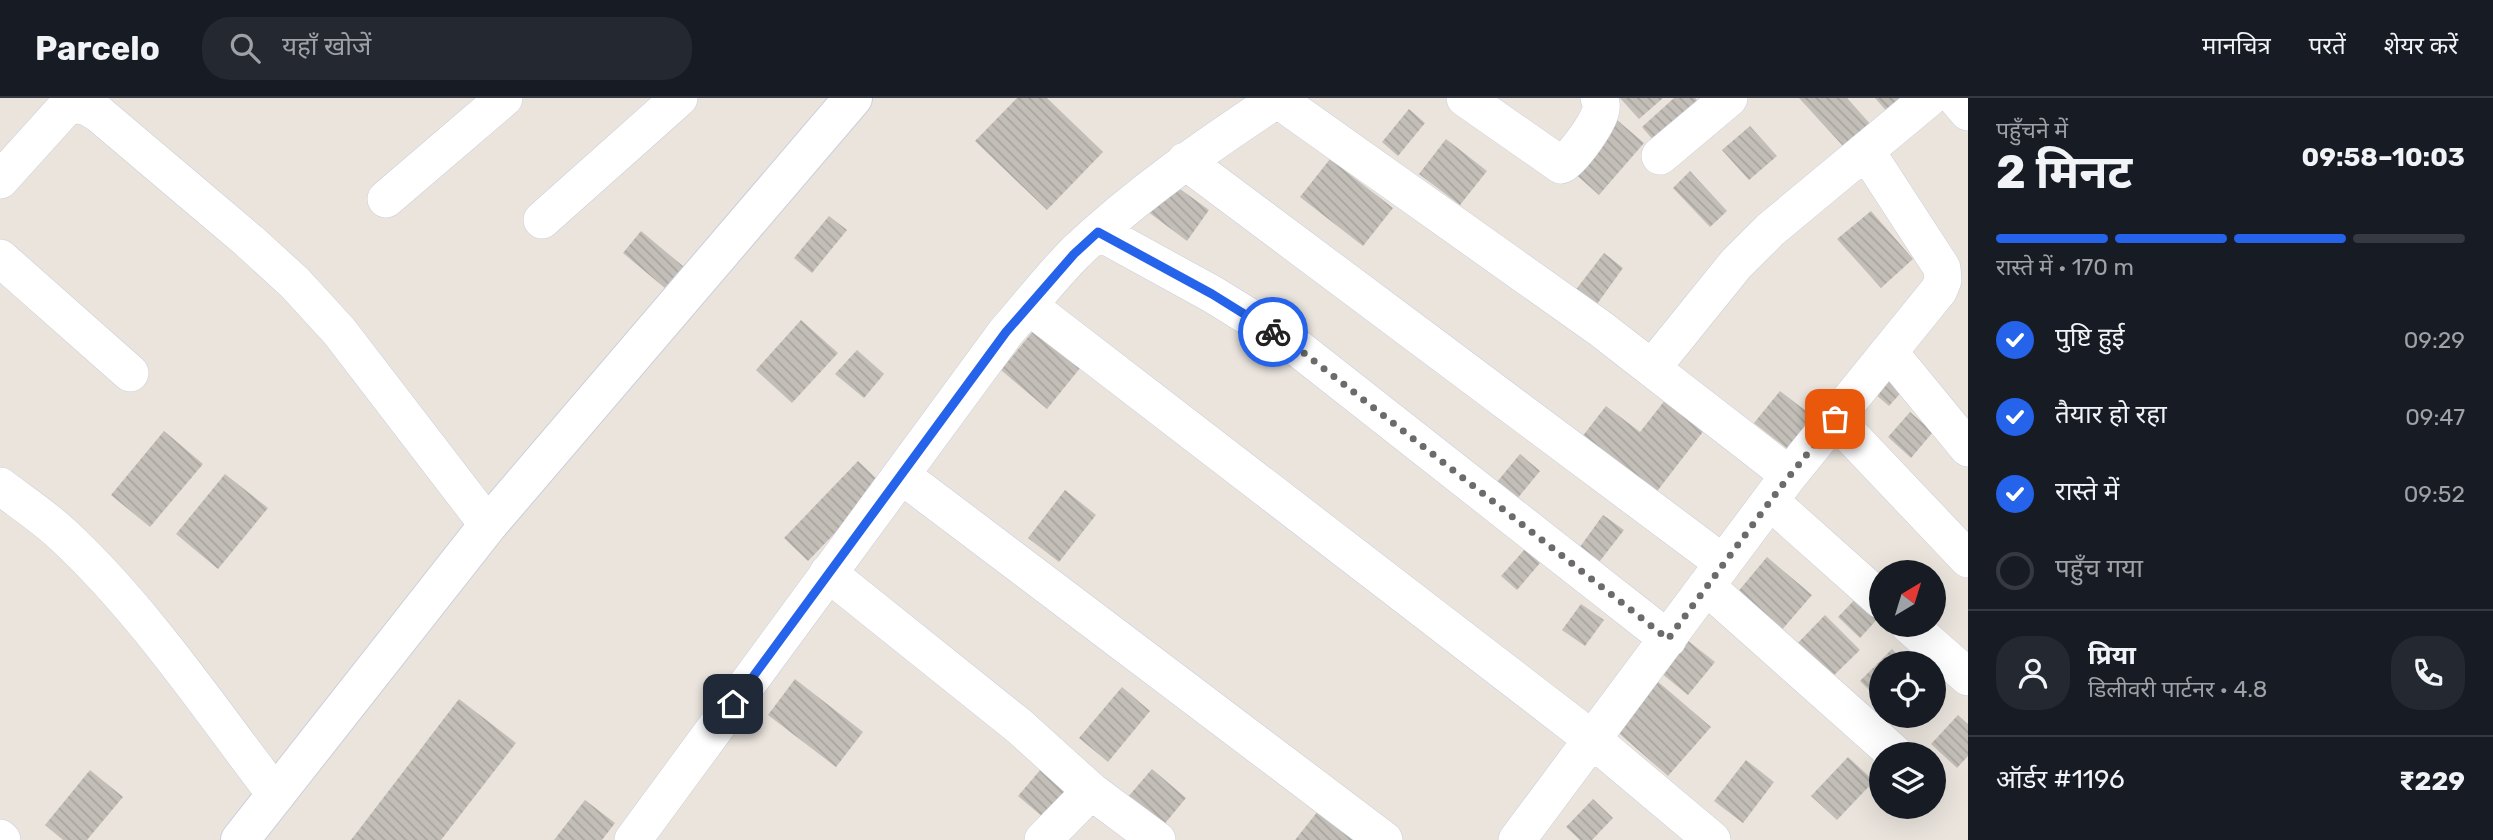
<!DOCTYPE html>
<html lang="hi">
<meta charset="utf-8">
<style>
body{margin:0;font-family:Rubik,"Noto Sans Devanagari",sans-serif;background:#242831;color:#f1f3f6;height:100vh;display:flex;flex-direction:column;font-size:26px;white-space:nowrap}
*{box-sizing:border-box;margin:0}
p{font-size:23px;color:#9ea1a6}
.icon{flex:none;width:38px;height:38px;fill:none;stroke:currentColor;stroke-width:2;stroke-linecap:round;stroke-linejoin:round}
.map{position:relative;flex:1;overflow:hidden}
.sheet{display:flex;flex-direction:column;background:#171b24;width:525px}
.sheet>*{flex:none}
.needle{width:46px;rotate:38deg}
.controls{position:absolute;left:1869px;top:462px;display:grid;gap:14px}
.controls a{display:grid;place-items:center;width:77px;height:77px;border-radius:50%;background:#171b24;box-shadow:0 7px 28px #0002;font-size:35px}
.pin{position:absolute;display:grid;place-items:center;width:60px;height:60px;color:#fff;margin:-30px;border-radius:14px;box-shadow:0 4px 10px #0006}
.courier{position:absolute;display:grid;place-items:center;width:70px;height:70px;margin:-35px;border:5px solid #2563eb;border-radius:50%;background:#fff;color:#222;box-shadow:0 2px 9px #0007}
.head em{font-style:normal;font-weight:700}
.head div{display:flex;flex-direction:column-reverse}
.head{display:flex;align-items:center;justify-content:space-between;height:119px;padding:0 28px}
h1{font-size:46px;font-weight:700;line-height:52px}
.bar{display:grid;grid-template-columns:repeat(4,1fr);gap:10px 7px;align-content:center;height:84px;padding:0 28px}
.bar i{height:9px;border-radius:5px;background:#363941}
.bar .on{background:#2563eb}
.bar p{grid-column:span 4}
.line{display:flex;align-items:center;gap:18px;padding:0 28px;border-top:2px solid #363941}
.line div{flex:1}
.round{display:grid;place-items:center;flex:none;width:74px;height:74px;border-radius:28px;background:#242831}
ol{padding:0 28px;list-style:none}
li{display:flex;align-items:center;gap:21px;height:77px}
li p{margin-inline-start:auto}
li .icon{padding:7px;border-radius:50%;background:#2563eb;color:#fff;stroke-width:4}
li:last-child{color:#9ea1a6}
li i{width:38px;height:38px;border:4px solid #363941;border-radius:50%}
header{display:flex;align-items:center;gap:42px;box-sizing:border-box;height:98px;padding:0 35px;background:#171b24;border-bottom:2px solid #363941}
header strong{font-size:33px}
nav{display:flex;gap:38px;margin-inline-start:auto;font-size:24px}
.search{width:490px;height:63px;background:#242831;display:flex;align-items:center;gap:18px;box-sizing:border-box;padding:0 24px;border-radius:28px;color:#9ea1a6;font-size:26px}
main{display:flex;flex:1;min-height:0}
.map>svg:first-child{display:block}
.building{fill:url(#building-back-hatch)}
.lines{fill:none;stroke-linecap:round;stroke-linejoin:round}
.street-casing{stroke:#cbceda;stroke-width:38}
.secondary-casing{stroke:#cbceda;stroke-width:40}
.street{stroke:#fff;stroke-width:37}
.secondary{stroke:#fff;stroke-width:38}
.done{stroke:#6d6b69;stroke-width:7;stroke-dasharray:0 12.6}
.route{stroke:#2563eb;stroke-width:9}
</style>
<header>
<strong>Parcelo</strong>
<div class="search"><svg class="icon" aria-label="search" viewBox="0 0 24 24"><circle cx="10" cy="10" r="6"/><path d="M15 15l6 6"/></svg>यहाँ खोजें</div>
<nav><a>मानचित्र</a><a>परतें</a><a>शेयर करें</a></nav>
</header>
<main>
<div class="map">
<svg width="1968" height="742" viewBox="0 0 1968 742">
<defs>
<pattern id="building-back-hatch" width="6" height="6" patternUnits="userSpaceOnUse" patternTransform="scale(1.75)"><rect width="6" height="6" fill="#c3bfb8"/><path d="M-1 5l2 2M0 0l6 6M5-1l2 2" fill="none" stroke="#a8a49e"/></pattern>
</defs>
<rect width="100%" height="100%" fill="#eae4dd"/>
<path class="building" d="M1017,0h30l56,54 -56,58 -72,-69z
M1620,0h43l-24,21z
M1674,0h21l9,10 -44,40 -18,-21z
M1799,0h48l33,37 -26,23z
M1875,0h35l-20,17z
M1409,11l16,14 -27,33 -16,-14z
M1617,22l27,23 -45,52 -27,-24z
M1750,28l27,30 -28,24 -27,-30z
M1446,41l41,32 -27,34 -41,-31z
M1330,61l63,49 -30,38 -63,-49z
M1690,73l37,40 -17,16 -37,-39z
M1169,83l40,29 -22,31 -40,-30z
M1871,113l42,48 -32,29 -44,-49z
M829,118l18,14 -35,43 -18,-15z
M641,133l49,41 -18,22 -49,-41z
M1604,155l19,15 -31,43 -21,-15z
M801,222l37,33 -46,50 -36,-33z
M1039,226l46,38 -38,47 -46,-39z
M857,252l27,24 -20,24 -29,-24z
M1885,271l21,18 -17,19 -21,-18z
M1673,292l39,30 -64,83 -73,-57 31,-40 34,26z
M1780,293l39,30 -25,33 -40,-31z
M1910,314l23,20 -22,26 -23,-21z
M164,333l39,33 -53,63 -39,-32z
M1520,356l20,17 -28,34 -20,-17z
M858,363l24,23 -74,77 -24,-23z
M225,376l43,34 -50,61 -42,-35z
M1065,392l31,25 -37,47 -31,-24z
M1603,417l21,15 -28,36 -19,-15z
M1525,451l15,14 -23,27 -16,-14z
M1767,459l45,38 -32,37 -44,-38z
M1863,493l18,24 -21,23 -22,-21z
M1581,506l23,16 -19,26 -23,-16z
M1825,517l35,35 -32,31 -34,-34z
M1687,542l28,22 -27,33 -27,-22z
M1892,551l14,14h-25v39l-21,-21z
M795,581l68,53 -27,35 -68,-52z
M1656,582l55,47 -43,49 -55,-48z
M1122,589l28,24 -42,51 -29,-24z
M459,601l57,44 -75,97h-90z
M1958,617l10,9v32l-11,12 -26,-24z
M1848,659l26,24 -37,39 -26,-24z
M1746,662l28,22 -31,41 -29,-22z
M1041,671l32,27 -23,27 -32,-27z
M1152,671l34,29 -29,35 -36,-28z
M90,672l33,27 -36,43h-24l-18,-15z
M1593,701l20,19 -21,22h-12l-14,-13z
M585,702l30,23 -13,17h-48z
M1322,708l43,34h-70z"/>
<g class="lines">
<g class="street-casing">
<path id="street" d="M1465,0l96,67c11,-5 39,-44 40,-56 1,-6 0,-6 -2,-11
M1956,0l12,14
M1277,1l324,230 188,146
M1660,58l69,-58
M1185,63l538,402
M0,82l65,-72c14,-6 22,-2 34,6l150,127 46,42 44,48 149,194
M386,101l118,-101
M542,122l137,-122
M1099,134l113,62 78,48 378,297
M0,160l130,115
M1029,208l564,434 119,100
M1889,254l79,96
M1652,270l84,-104 34,-34 159,-132
M1835,321l133,140
M901,377l483,365
M0,388c21,16 44,31 63,49 80,74 147,174 213,260
M1770,403l111,99
M828,475l191,153 72,65 66,49
M1706,488l189,168
M1909,527l59,52
M0,740l2,2
M633,742l373,-508c23,-26 45,-55 70,-80 62,-59 132,-107 203,-154
M1043,742l48,-49
M1517,742l272,-365 150,-185 4,-10 -1,-12 -76,-117"/>
</g>
<g class="secondary-casing">
<path id="secondary" d="M240,742l248,-315 365,-427"/>
</g>
<use href="#street" class="street"/>
<use href="#secondary" class="secondary"/>
</g>
<g class="lines">
<path class="done" d="M1273,234l17,10 378,297 112,-151 55,-69"/>
<path class="route" d="M733,606l273,-372 68,-78 24,-22 114,62 61,38"/>
</g>
</svg>
<div class="controls">
<a><svg class="needle" viewBox="-14 -14 28 28"><path d="M0-13l5 13h-10z" fill="#e53935"/><path d="M0 13l5-13h-10z" fill="#9ea1a6"/></svg></a>
<a><svg class="icon" aria-label="locate" viewBox="0 0 24 24"><circle cx="12" cy="12" r="6"/><path d="M12 2v4M12 18v4M2 12h4M18 12h4"/></svg></a>
<a><svg class="icon" aria-label="layers" viewBox="0 0 24 24"><path d="M12 4l9 5-9 5-9-5zM3 14l9 5 9-5"/></svg></a>
</div>
<div class="pin" style="left:1835px;top:321px;background:#ea580c"><svg class="icon" aria-label="bag" viewBox="0 0 24 24"><path d="M5 8h14l-1 12H6zM9 8a3 3 0 0 1 6 0"/></svg></div>
<div class="pin" style="left:733px;top:606px;background:#1f2937"><svg class="icon" aria-label="home" viewBox="0 0 24 24"><path d="M3 11l9-7 9 7M6 9v11h12V9"/></svg></div>
<div class="courier" style="left:1273px;top:234px"><svg class="icon" aria-label="bike" viewBox="0 0 24 24"><circle cx="6" cy="16" r="4"/><circle cx="18" cy="16" r="4"/><path d="M6 16l4-8h5l3 8M10 8l3 8H6M13 5h3"/></svg></div>
</div>
<section class="sheet">
<div class="head"><div><h1>2 मिनट</h1><p>पहुँचने में</p></div><em>09:58–10:03</em></div>
<div class="bar"><i class="on"></i><i class="on"></i><i class="on"></i><i></i><p>रास्ते में · 170 m</p></div>
<ol>
<li><svg class="icon" aria-label="check" viewBox="0 0 24 24"><path d="M5 12l5 5 9-10"/></svg>पुष्टि हुई<p>09:29</p></li>
<li><svg class="icon" aria-label="check" viewBox="0 0 24 24"><path d="M5 12l5 5 9-10"/></svg>तैयार हो रहा<p>09:47</p></li>
<li><svg class="icon" aria-label="check" viewBox="0 0 24 24"><path d="M5 12l5 5 9-10"/></svg>रास्ते में<p>09:52</p></li>
<li><i></i>पहुँच गया</li>
</ol>
<div class="line" style="height:126px"><a class="round"><svg class="icon" aria-label="person" viewBox="0 0 24 24"><circle cx="12" cy="8" r="4"/><path d="M4 21q1-7 8-7t8 7"/></svg></a><div><b>प्रिया</b><p>डिलीवरी पार्टनर · 4.8</p></div><a class="round"><svg class="icon" aria-label="phone" viewBox="0 0 24 24"><path d="M5 4h4l2 5-3 2q2 4 5 5l2-3 5 2v4C11 20 4 13 5 4z"/></svg></a></div>
<div class="line" style="height:91px"><div>ऑर्डर #1196</div><b>₹229</b></div>
</section>
</main>
